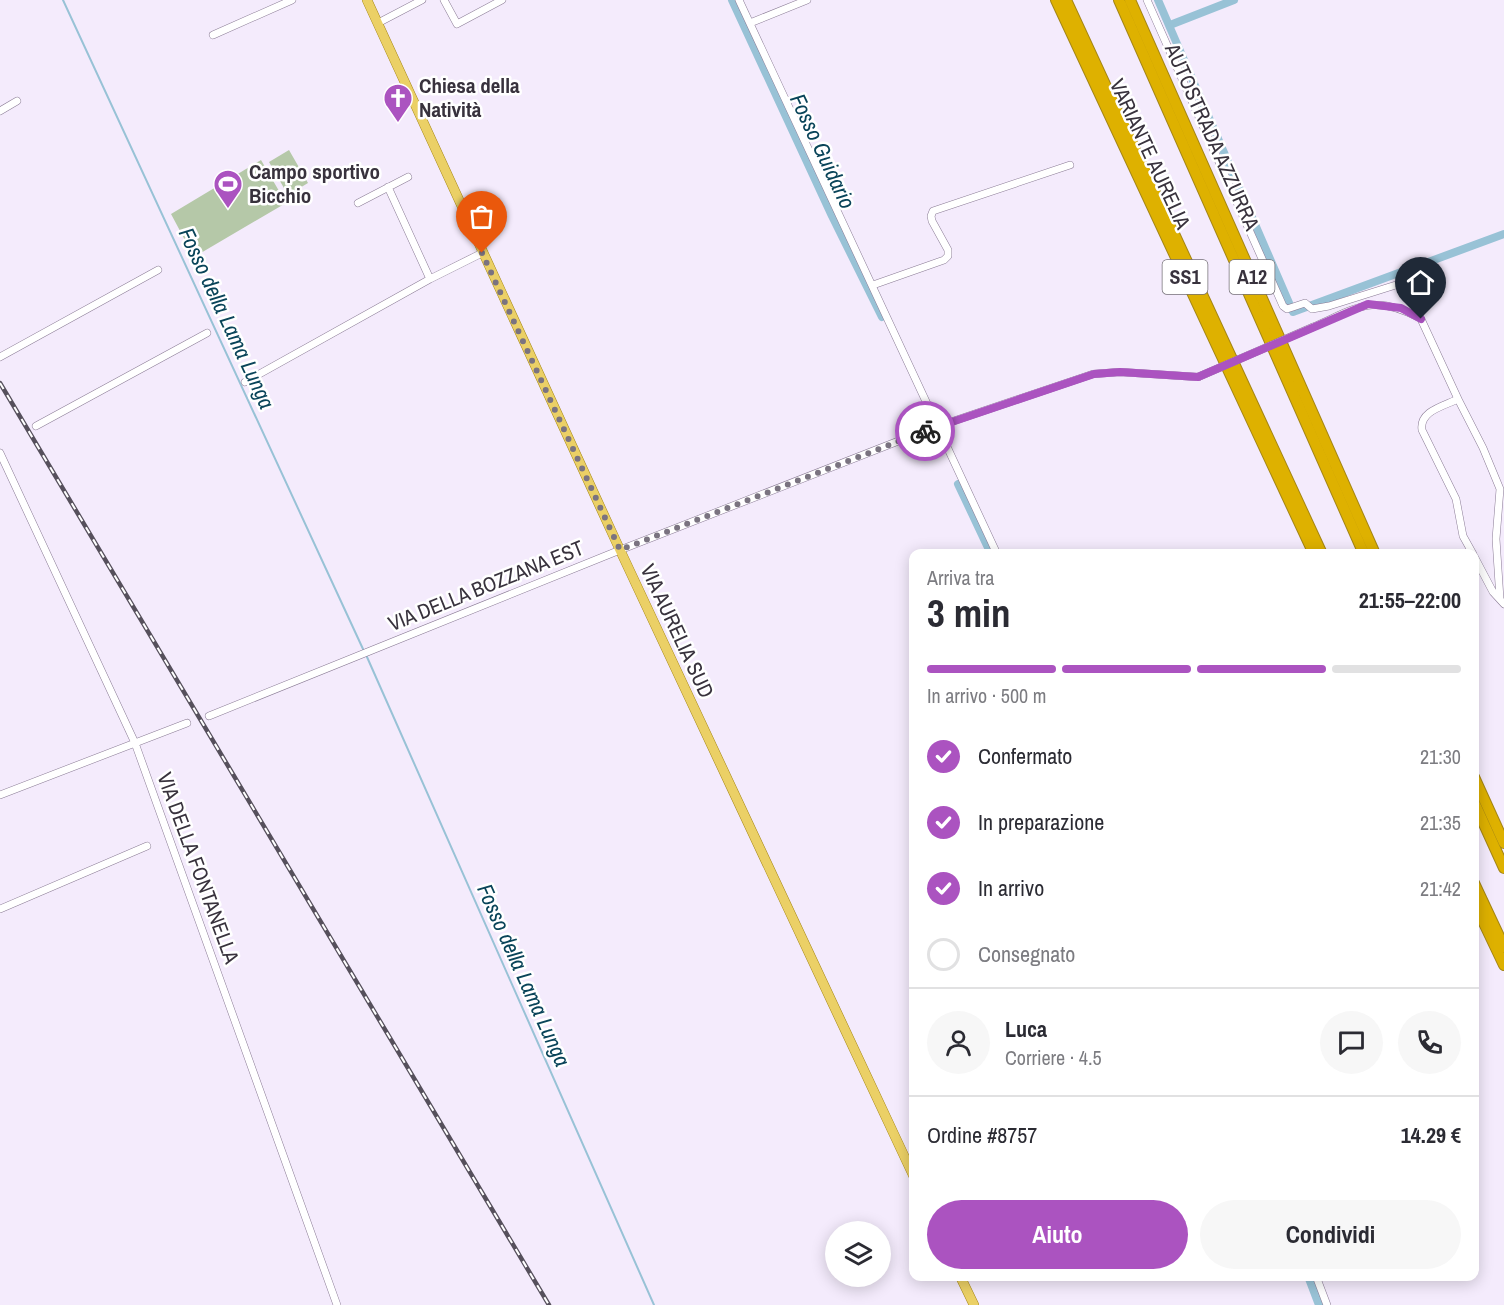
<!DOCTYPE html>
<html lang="it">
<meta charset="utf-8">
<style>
body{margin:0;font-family:"Archivo Narrow",sans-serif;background:#f7f7f7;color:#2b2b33;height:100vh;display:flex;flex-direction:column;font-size:22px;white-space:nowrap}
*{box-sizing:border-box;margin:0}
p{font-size:20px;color:#7c7c81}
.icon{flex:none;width:33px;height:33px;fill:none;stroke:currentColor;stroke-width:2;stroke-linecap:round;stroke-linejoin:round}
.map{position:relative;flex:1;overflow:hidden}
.drawer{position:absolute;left:909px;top:549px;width:570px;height:732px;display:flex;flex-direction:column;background:#fff;border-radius:12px;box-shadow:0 3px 15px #0003}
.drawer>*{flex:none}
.controls{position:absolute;left:825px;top:1221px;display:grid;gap:12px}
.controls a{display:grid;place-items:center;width:66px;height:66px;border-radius:50%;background:#fff;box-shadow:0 3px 15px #0003;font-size:30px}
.pin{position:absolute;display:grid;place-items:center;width:51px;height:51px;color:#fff;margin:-62px -26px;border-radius:50% 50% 50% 0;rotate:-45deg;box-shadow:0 0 6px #0007}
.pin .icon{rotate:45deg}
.courier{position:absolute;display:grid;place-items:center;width:60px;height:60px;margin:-30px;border:4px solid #ab53c0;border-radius:50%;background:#fff;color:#222;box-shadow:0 2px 8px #0007}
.head em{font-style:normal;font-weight:700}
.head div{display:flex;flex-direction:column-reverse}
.head{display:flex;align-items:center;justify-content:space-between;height:102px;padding:0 18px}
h1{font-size:39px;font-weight:700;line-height:45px}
.bar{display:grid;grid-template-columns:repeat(4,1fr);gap:9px 6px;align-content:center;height:72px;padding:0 18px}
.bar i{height:8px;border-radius:4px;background:#e1e1e2}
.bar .active{background:#ab53c0}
.bar p{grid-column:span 4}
.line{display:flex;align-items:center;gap:15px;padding:0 18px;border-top:2px solid #e1e1e2}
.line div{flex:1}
.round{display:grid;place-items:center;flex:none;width:63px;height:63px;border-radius:32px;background:#f7f7f7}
ol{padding:0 18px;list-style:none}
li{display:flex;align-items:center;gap:18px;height:66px}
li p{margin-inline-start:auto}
li .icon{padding:6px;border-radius:50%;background:#ab53c0;color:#fff;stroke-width:4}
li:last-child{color:#7c7c81}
li i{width:33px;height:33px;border:3px solid #e1e1e2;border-radius:50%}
.cta{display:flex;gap:12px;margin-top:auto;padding:12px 18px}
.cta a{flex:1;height:69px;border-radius:36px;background:#ab53c0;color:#fff;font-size:24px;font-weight:700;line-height:69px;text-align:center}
.cta a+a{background:#f7f7f7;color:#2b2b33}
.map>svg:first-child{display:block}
.green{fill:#b5c8a8}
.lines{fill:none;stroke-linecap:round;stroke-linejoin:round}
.stream{stroke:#98c2d6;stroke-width:2}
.canal{stroke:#98c2d6;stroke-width:8}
.minor-casing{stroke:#8a7b95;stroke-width:8}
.major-casing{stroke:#a48515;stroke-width:10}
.highway-casing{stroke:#a48515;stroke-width:12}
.minor{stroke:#fff;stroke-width:7}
.major{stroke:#ebd066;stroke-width:9}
.highway{stroke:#deb100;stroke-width:10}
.rail-casing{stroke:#56505c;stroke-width:4.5}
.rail{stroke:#fff;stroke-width:2;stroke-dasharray:7;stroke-linecap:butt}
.minor-bridge-casing{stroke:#8a7b95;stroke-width:8;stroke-linecap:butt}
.minor-bridge{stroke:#fff;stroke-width:7}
.done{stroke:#7a7380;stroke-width:6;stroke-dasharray:0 10.8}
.route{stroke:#ab53c0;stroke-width:8}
.labels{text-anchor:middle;stroke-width:5;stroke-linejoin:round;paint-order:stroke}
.shield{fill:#fff;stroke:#747077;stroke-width:1.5}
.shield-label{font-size:20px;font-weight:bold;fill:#38323d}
.poi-label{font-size:21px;font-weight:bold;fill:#38323d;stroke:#fff;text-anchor:start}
.street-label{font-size:21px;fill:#38323d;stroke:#fff}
.water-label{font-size:22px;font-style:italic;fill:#094459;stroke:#fff}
</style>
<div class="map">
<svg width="1504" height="1305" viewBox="0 0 1504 1305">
<rect width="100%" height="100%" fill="#f4ebfc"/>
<path class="green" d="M289,150l19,33 -20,12 -19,-33z
M261,160l25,43 -92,54 -23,-43z"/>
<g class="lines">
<path class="stream" d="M63,0l300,649
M367,657l287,648"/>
<path class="canal" d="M732,0l100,216 50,101
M1158,0l135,312 211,-78
M1170,25l64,-25
M958,484l33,70
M1308,1276l11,29"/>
<g class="minor-casing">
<path id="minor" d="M444,0l13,24 45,-24
M739,0l258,554
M1147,0l136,306 4,3 18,-6 7,6 17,-3 70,-22 12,15 10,20 37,80c-14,7 -39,12 -36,31l34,69 7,37 10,18
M378,23l44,-23
M750,23l57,-23
M213,35l79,-35
M0,111l17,-10
M388,187l42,92 52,-26
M358,203l50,-26
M873,285l71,-25 4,-4v-6l-16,-29 -1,-5 2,-5 137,-46
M1313,327c44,-19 60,-34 107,-9
M0,357l158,-87
M245,382l185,-103
M1458,399l25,49 17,41 -4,50 4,60
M36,426l171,-93
M0,453l135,290 202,562
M1474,556l19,36 11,12
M209,716l411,-166 304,-119 169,-57 27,-2 78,5
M0,795l187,-72
M0,909l147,-63
M1316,1276l11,29"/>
</g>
<g class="major-casing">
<path id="major" d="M367,0l253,550 294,627
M960,1276l14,29"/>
</g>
<g class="highway-casing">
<path id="highway" d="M1056,0l258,554
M1066,0l256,554
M1119,0l245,554
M1130,0l245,554
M1474,777l30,66
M1474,802l30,66
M1474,883l30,64
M1474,902l30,63"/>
</g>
<use href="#minor" class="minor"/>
<use href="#major" class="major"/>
<use href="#highway" class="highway"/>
<g class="rail-casing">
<path id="rail" d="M0,383l549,922"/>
</g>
<use href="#rail" class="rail"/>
<g class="minor-bridge-casing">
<path id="minor-bridge" d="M1198,377l115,-50"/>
</g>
<use href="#minor-bridge" class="minor-bridge"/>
</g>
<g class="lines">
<path class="done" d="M482,253l138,297 305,-119"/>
<path class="route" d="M925,431l169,-57 26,-2 78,5 170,-73 33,4 20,11"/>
</g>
<defs>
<g id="church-pin" transform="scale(1.5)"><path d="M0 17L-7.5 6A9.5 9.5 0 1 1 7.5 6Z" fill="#ab53c0" stroke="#fff"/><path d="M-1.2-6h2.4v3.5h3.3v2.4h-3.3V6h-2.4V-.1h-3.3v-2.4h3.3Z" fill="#fff"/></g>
<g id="stadium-pin" transform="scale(1.5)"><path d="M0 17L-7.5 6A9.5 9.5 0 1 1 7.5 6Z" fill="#ab53c0" stroke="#fff"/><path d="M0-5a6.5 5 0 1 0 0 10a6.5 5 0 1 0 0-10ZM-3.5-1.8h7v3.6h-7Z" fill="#fff"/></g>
</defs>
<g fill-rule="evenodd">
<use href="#church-pin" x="398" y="98"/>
<use href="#stadium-pin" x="228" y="184"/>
</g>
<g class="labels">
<g class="shield">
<rect x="1162.5" y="260" width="45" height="34" rx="4.5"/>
<rect x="1229.5" y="260" width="45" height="34" rx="4.5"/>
</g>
<g class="shield-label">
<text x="1185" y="284">SS1</text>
<text x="1252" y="284">A12</text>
</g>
<g class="poi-label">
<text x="419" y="93">Chiesa della<tspan x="419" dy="24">Natività</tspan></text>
<text x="249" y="179">Campo sportivo<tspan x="249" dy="24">Bicchio</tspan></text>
</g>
<g class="street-label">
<text transform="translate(1212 137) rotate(66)" y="7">AUTOSTRADA AZZURRA</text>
<text transform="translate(1150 154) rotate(65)" y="7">VARIANTE AURELIA</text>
<text transform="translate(486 586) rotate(-22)" y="7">VIA DELLA BOZZANA EST</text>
<text transform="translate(677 631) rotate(65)" y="7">VIA AURELIA SUD</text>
<text transform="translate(198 868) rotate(70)" y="7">VIA DELLA FONTANELLA</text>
</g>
<g class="water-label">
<text transform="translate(823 151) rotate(65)" y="8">Fosso Guidario</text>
<text transform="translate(227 318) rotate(65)" y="8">Fosso della Lama Lunga</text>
<text transform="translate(524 975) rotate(66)" y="8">Fosso della Lama Lunga</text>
</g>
</g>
</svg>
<div class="controls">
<a><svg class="icon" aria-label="layers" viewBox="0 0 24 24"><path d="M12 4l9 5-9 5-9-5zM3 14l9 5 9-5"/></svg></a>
</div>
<div class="pin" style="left:482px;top:253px;background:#ea580c"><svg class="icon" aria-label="bag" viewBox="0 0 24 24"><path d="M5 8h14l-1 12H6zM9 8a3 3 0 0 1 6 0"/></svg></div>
<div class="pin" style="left:1421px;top:319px;background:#1f2937"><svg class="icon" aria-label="home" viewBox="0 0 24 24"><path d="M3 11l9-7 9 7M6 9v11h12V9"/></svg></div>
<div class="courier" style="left:925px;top:431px"><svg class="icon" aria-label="bike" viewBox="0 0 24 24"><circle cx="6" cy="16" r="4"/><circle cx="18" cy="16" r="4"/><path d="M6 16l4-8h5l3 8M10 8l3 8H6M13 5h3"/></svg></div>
<section class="drawer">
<div class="head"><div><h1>3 min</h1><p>Arriva tra</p></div><em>21:55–22:00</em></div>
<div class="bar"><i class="active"></i><i class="active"></i><i class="active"></i><i></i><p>In arrivo · 500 m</p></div>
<ol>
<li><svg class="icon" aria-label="check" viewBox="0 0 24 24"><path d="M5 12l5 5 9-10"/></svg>Confermato<p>21:30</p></li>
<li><svg class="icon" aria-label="check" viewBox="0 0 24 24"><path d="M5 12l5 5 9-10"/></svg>In preparazione<p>21:35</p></li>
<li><svg class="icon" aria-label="check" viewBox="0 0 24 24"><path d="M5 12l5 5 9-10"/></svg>In arrivo<p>21:42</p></li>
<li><i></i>Consegnato</li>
</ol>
<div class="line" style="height:108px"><a class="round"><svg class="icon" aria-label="person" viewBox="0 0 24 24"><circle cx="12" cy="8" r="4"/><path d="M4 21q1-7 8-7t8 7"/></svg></a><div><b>Luca</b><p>Corriere · 4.5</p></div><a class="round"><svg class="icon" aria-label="chat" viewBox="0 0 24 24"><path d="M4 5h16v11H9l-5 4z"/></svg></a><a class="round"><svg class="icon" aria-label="phone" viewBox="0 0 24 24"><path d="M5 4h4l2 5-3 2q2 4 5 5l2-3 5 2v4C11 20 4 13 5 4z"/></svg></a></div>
<div class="line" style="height:78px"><div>Ordine #8757</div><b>14.29 €</b></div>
<div class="cta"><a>Aiuto</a><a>Condividi</a></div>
</section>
</div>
